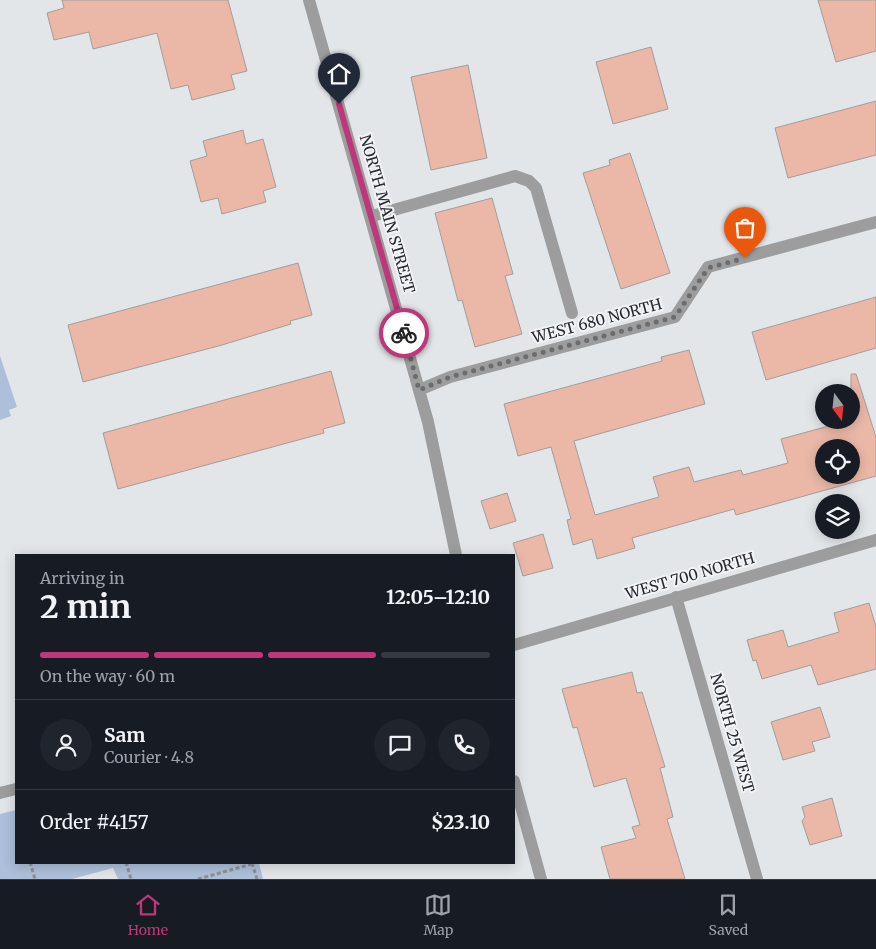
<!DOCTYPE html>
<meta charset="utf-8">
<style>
body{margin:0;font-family:Merriweather,serif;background:#20242c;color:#f1f3f6;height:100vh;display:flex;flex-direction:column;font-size:19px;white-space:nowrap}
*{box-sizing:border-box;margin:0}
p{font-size:16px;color:#9ea1a6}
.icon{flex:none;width:28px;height:28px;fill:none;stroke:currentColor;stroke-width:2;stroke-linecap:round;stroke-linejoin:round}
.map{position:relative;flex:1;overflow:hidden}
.panel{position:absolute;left:15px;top:554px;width:500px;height:310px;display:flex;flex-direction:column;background:#171b24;border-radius:0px;box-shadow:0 2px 12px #0003}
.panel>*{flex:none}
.needle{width:32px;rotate:165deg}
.tools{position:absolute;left:815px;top:384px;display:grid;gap:10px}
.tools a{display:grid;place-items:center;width:45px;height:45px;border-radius:50%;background:#171b24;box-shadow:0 2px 12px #0003;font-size:25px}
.pin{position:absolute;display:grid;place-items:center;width:42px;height:42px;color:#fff;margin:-51px -21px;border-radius:50% 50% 50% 0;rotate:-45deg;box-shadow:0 0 5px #0007}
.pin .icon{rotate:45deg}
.courier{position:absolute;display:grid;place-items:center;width:50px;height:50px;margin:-25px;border:4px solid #be3779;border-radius:50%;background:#fff;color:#222;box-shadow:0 1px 6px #0007}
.headline em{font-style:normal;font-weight:700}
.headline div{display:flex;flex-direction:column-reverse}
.headline{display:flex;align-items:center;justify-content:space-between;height:85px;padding:0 25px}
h1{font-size:32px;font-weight:700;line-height:38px}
.bar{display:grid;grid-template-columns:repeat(4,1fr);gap:8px 5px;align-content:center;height:60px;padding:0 25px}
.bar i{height:6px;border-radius:4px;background:#363941}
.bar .active{background:#be3779}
.bar p{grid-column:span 4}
.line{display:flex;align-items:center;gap:12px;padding:0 25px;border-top:1px solid #363941}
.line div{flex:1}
.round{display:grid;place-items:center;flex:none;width:52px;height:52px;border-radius:26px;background:#20242c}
.tabs{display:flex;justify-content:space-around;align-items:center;height:70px;border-top:1px solid #363941;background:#171b24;font-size:14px;color:#9ea1a6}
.tabs a{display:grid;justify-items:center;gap:2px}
.tabs .active{color:#be3779}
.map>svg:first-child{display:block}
.green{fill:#adbfda}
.building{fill:#ebb8a8;stroke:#a19d9b;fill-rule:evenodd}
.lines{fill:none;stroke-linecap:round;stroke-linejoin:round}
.path{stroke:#8e9093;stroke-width:3;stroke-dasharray:4 2.5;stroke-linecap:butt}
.minor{stroke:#9c9d9c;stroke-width:12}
.done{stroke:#6a6c6e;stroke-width:5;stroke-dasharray:0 9}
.route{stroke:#be3779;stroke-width:6}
.labels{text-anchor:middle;stroke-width:4;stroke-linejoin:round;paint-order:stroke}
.street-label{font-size:15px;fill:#292a2c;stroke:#f1f3f7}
</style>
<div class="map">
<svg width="876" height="879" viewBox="0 0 876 879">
<rect width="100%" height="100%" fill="#e3e6e9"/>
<path class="green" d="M0,356l17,51 -8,3 2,6 -11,4z
M16,810v52l243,1 4,16h-145l-5,-11 -41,11h-72v-65z"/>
<path class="building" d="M62,0h166l19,71 -16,4 4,14 -43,11 -4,-15 -17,4 -14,-56 -64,16 -4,-17 -35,8 -7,-27 17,-5z
M818,0h58v51l-40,11z
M651,47l17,62 -55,15 -17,-62z
M468,65l19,93 -56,12 -20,-93z
M876,101v54l-88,23 -13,-50z
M243,130l3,14 17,-5 13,48 -13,4 3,11 -44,12 -4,-16 -17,4 -11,-41 17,-5 -4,-15z
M630,153l40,120 -49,16 -38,-116 27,-8 -1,-5z
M492,198l21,76 -8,2 17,58 -47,13 -13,-47 -4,1 -23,-88z
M298,263l14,52 -22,6 1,3 -69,21 -139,37 -15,-57z
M876,297v51l-110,32 -14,-48z
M689,350l16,54 -131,37 21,74 64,-18 -6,-20 36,-10 5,15 47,-12 2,5 45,-12 -7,-24 70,-19v-46h5l20,63v39l-140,39 -2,-6 -102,29 3,10 -38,11 -5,-20 -19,6 -6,-25 4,-1 -20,-72 -33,9 -14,-52 158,-43 -1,-4zM824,448h27v27h-27z
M331,371l14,52 -22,6 1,4 -206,56 -15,-56z
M507,493l9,28 -26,8 -9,-28z
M543,534l10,34 -30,8 -10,-33z
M869,603l7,24v42l-58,16 -7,-20 -49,14 -6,-19 -3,1 -6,-21 36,-10 5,17 51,-15 -5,-19z
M632,672l5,21 5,-1 23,75 -5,1 13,49 -6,2 18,60h-75l-9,-32 35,-9 -4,-11 8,-2 -14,-47 -32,9 -17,-60 -4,1 -11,-39z
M820,707l10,30 -18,5 3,9 -32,9 -12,-38z
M832,798l10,38 -32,9 -8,-24 3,-4 -3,-10z"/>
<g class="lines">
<path class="path" d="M30,862l5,17
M126,862l5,17
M252,863l5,16
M198,879l54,-15"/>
<path class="minor" d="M309,0l119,422 28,133
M372,216l143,-40 14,5 7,7 36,125
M419,390l31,-13 225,-60 33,-50 168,-45
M676,597l81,282
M514,645l362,-105
M514,781l27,98
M0,793l16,-4"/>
</g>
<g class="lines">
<path class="done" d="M404,333l15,57 31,-13 225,-60 33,-49 37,-10"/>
<path class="route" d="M339,104l65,229"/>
</g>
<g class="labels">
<g class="street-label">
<text transform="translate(387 214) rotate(74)" y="5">NORTH MAIN STREET</text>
<text transform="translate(597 321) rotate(-15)" y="5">WEST 680 NORTH</text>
<text transform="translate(690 576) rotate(-16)" y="5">WEST 700 NORTH</text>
<text transform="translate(732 733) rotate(74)" y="5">NORTH 25 WEST</text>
</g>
</g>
</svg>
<div class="tools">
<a><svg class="needle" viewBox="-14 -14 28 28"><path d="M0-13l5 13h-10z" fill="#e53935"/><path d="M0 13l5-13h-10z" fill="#9ea1a6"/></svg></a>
<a><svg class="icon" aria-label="locate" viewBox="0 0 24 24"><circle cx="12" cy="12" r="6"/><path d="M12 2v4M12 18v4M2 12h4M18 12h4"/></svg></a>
<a><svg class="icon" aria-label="layers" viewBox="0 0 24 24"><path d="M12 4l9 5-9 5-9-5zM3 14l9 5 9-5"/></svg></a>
</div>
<div class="pin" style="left:745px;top:258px;background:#ea580c"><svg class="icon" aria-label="bag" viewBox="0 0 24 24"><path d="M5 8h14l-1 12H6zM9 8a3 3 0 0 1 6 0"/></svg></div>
<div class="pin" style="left:339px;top:104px;background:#1f2937"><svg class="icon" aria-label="home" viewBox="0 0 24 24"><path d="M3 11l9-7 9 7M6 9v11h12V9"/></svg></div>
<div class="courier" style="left:404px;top:333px"><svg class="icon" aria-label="bike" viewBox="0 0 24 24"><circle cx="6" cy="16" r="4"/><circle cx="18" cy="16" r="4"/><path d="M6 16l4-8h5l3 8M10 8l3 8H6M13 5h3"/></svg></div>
<section class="panel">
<div class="headline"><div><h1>2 min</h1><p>Arriving in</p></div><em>12:05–12:10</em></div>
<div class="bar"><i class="active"></i><i class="active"></i><i class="active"></i><i></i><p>On the way · 60 m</p></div>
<div class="line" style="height:90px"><a class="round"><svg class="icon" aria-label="person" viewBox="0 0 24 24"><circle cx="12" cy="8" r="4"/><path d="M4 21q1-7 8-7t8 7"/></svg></a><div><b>Sam</b><p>Courier · 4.8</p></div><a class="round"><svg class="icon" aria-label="chat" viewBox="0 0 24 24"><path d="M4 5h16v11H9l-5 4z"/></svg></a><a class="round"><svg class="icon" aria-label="phone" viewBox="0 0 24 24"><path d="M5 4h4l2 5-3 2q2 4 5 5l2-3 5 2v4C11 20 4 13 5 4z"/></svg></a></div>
<div class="line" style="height:65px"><div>Order #4157</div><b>$23.10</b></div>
</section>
</div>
<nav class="tabs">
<a class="active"><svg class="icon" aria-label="home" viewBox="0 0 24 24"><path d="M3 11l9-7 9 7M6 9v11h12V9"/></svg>Home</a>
<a><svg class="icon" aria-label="map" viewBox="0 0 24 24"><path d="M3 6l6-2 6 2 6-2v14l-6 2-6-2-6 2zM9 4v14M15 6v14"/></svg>Map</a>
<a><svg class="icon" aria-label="saved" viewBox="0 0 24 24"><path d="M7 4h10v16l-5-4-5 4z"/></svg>Saved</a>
</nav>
